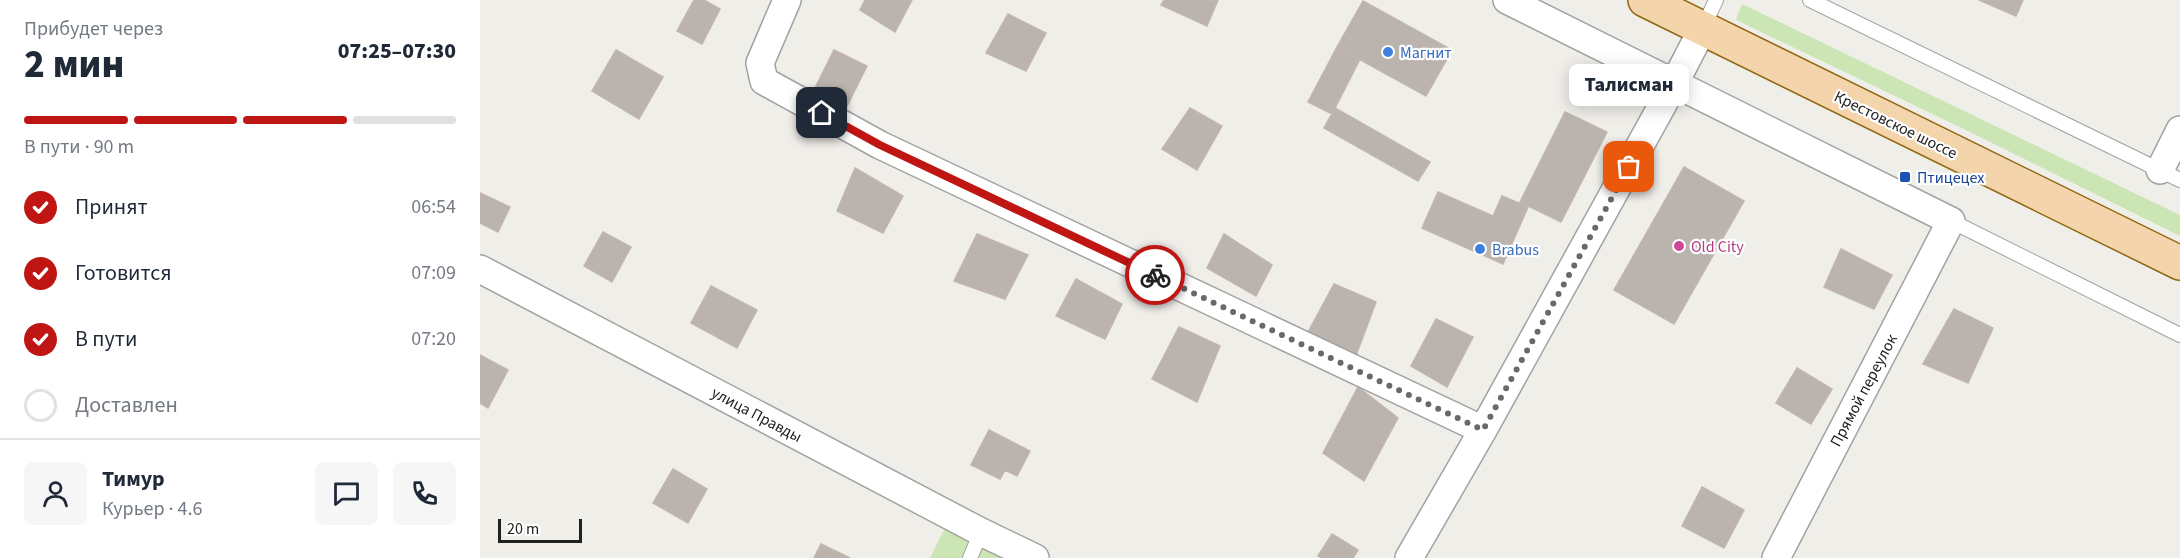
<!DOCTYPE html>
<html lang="ru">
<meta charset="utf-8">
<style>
body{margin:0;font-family:"Source Sans 3",sans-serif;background:#f6f6f7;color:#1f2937;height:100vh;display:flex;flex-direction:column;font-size:22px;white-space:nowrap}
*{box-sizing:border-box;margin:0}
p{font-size:20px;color:#747a83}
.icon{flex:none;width:33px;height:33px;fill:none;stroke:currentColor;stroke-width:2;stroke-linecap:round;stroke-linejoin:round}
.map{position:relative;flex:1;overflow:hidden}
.details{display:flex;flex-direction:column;background:#fff;width:480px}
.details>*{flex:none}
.scale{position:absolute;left:18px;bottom:15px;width:84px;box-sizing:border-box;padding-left:6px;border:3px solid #212121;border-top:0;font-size:16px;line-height:21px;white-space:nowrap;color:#212121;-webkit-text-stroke:4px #fff;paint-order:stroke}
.pin{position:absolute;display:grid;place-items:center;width:51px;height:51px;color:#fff;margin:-26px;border-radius:12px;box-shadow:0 3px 9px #0006}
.courier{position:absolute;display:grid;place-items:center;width:60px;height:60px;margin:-30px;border:4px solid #bf1614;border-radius:50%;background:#fff;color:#222;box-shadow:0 2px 8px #0007}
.bubble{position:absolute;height:42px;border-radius:9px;background:#fff;box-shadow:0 3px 15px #0003;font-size:20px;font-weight:800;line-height:42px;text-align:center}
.head em{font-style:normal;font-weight:800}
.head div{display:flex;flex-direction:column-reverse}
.head{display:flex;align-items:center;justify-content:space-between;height:102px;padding:0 24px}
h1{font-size:39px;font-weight:800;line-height:45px}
.bar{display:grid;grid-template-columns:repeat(4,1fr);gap:9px 6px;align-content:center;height:72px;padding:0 24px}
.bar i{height:8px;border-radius:4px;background:#e0e1e3}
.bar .active{background:#bf1614}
.bar p{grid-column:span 4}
.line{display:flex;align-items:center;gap:15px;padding:0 24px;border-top:2px solid #e0e1e3}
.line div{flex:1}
.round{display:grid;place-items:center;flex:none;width:63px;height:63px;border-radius:9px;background:#f6f6f7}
ol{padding:0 24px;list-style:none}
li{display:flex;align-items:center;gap:18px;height:66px}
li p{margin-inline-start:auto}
li .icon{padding:6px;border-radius:50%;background:#bf1614;color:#fff;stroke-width:4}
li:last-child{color:#747a83}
li i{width:33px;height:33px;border:3px solid #e0e1e3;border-radius:50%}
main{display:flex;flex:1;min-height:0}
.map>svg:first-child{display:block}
.grass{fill:#cbe5b4}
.building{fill:#bab3ae;stroke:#c1b6ac;stroke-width:1.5}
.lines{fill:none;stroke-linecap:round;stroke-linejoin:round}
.service-casing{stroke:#a2a2a2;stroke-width:16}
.minor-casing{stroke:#a2a2a2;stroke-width:30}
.primary-casing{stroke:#8f670f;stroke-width:36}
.service{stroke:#fff;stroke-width:14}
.minor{stroke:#fff;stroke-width:27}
.primary{stroke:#f4d5ab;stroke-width:33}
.done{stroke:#696967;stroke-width:6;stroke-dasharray:0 10.8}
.route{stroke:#bf1614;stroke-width:8}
.shop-dot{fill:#3f7fe0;stroke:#fff;stroke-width:2}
.transit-dot{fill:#1a4fb4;stroke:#fff;stroke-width:2}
.hotel-dot{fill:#d1479c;stroke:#fff;stroke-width:2}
.labels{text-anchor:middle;stroke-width:4.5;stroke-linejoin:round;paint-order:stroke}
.shop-label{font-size:16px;fill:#366cbe;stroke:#fff;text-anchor:start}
.street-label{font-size:16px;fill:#212121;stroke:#fff}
.transit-label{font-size:16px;fill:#164399;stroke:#fff;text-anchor:start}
.hotel-label{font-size:16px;fill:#b23c85;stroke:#fff;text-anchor:start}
</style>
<main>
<section class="details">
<div class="head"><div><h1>2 мин</h1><p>Прибудет через</p></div><em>07:25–07:30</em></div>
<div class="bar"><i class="active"></i><i class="active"></i><i class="active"></i><i></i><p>В пути · 90 m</p></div>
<ol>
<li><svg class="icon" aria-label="check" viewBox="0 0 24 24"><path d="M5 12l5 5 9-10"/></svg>Принят<p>06:54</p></li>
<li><svg class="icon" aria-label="check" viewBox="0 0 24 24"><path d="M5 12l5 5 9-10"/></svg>Готовится<p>07:09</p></li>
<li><svg class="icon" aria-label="check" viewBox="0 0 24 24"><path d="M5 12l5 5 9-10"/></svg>В пути<p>07:20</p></li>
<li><i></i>Доставлен</li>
</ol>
<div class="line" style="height:108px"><a class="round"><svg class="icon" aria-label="person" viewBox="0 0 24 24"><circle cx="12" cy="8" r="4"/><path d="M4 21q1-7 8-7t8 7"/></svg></a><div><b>Тимур</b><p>Курьер · 4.6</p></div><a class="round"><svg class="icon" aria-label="chat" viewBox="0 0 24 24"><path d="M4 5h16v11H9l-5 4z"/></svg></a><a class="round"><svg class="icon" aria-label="phone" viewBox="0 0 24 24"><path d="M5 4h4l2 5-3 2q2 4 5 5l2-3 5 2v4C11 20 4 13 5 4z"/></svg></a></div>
</section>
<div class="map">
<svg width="1700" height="558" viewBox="0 0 1700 558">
<rect width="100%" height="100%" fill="#f0eee9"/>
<path class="grass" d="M1262,4l438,211v21l-212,-105 -232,-111z
M465,528l63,30h-78z"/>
<path class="building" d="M214,0h10l16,9 -18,35 -25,-13z
M385,0h47l-17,32 -35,-22z
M684,0h54l-11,26 -46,-21z
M1499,0h44l-7,16z
M883,1l89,49 -26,46 -89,-49z
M528,14l38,19 -20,38 -40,-18z
M857,47l23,12 -28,55 -24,-12z
M136,50l47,27 -24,42 -47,-28z
M354,50l33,16 -24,48 -33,-16z
M710,108l32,18 -25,44 -35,-21z
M855,108l95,54 -12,19 -94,-53z
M1085,112l42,20 -46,90 -41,-20z
M1204,167l60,34 -70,123 -60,-34z
M375,168l48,28 -20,37 -46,-22z
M958,192l55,24 9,-20 26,11 -25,57 -81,-36z
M0,193l30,14 -12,25 -18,-9z
M123,232l28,15 -19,35 -28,-16z
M497,234l51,21 -23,44 -51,-18z
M744,234l48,31 -16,31 -49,-28z
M1361,249l51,26 -18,34 -50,-22z
M596,279l46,25 -17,35 -49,-23z
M854,284l42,18 -22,59 -48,-25z
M231,286l46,24 -20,38 -46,-25z
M1474,309l39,19 -25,55 -45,-19z
M956,319l37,18 -26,50 -36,-21z
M699,327l41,19 -23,56 -45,-23z
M0,355l28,15 -20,38 -8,-5z
M1317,368l35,21 -21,35 -35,-21z
M878,387l40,31 -34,63 -41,-28z
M509,430l41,21 -13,25 -12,-6 -5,9 -29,-14z
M193,469l34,20 -19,34 -35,-20z
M1222,487l42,23 -20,38 -42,-22z
M852,534l26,16 -5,8h-31l-4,-2z
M341,544l29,14h-36z"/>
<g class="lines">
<g class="service-casing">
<path id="service" d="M1330,0l370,180
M1223,28l13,-28
M1471,221l229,114
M490,558l11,-26"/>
</g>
<g class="minor-casing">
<path id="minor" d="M307,0l-27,63 4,18 116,64 603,285
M1027,0l444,221 -175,337
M1680,170l20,-40
M0,269l501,263 54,26
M929,558l74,-128 191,-346 29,-56"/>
</g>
<g class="primary-casing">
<path id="primary" d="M1165,0l535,263"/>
</g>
<use href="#service" class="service"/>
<use href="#minor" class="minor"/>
<use href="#primary" class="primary"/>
</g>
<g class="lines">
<path class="done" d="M675,275l328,155 146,-263"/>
<path class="route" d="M342,113l58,32 275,130"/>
</g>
<g class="shop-dot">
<circle cx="908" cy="52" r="6"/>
<circle cx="1000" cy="249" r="6"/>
</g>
<rect class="transit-dot" x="1419" y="171" width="12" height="12" rx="3"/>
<circle class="hotel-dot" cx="1199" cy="246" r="6"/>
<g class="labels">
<g class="shop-label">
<text x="920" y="58">Магнит</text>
<text x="1012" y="255">Brabus</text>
</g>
<g class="street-label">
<text transform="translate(1416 124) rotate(26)" y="6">Крестовское шоссе</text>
<text transform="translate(1383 390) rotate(-62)" y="6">Прямой переулок</text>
<text transform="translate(277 414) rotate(28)" y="6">улица Правды</text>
</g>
<g class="transit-label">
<text x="1437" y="183">Птицецех</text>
</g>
<g class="hotel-label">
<text x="1211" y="252">Old City</text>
</g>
</g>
</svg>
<div class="scale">20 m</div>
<div class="pin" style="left:1149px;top:167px;background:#ea580c"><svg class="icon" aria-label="bag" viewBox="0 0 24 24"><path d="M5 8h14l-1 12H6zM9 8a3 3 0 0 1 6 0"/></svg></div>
<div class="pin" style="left:342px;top:113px;background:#1f2937"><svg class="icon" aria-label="home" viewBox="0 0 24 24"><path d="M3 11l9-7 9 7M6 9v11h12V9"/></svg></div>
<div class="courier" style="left:675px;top:275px"><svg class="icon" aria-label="bike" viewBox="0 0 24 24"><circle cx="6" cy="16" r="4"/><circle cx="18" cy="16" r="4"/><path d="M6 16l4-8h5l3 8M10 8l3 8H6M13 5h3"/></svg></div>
<div class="bubble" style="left:1089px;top:64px;width:120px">Талисман</div>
</div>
</main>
